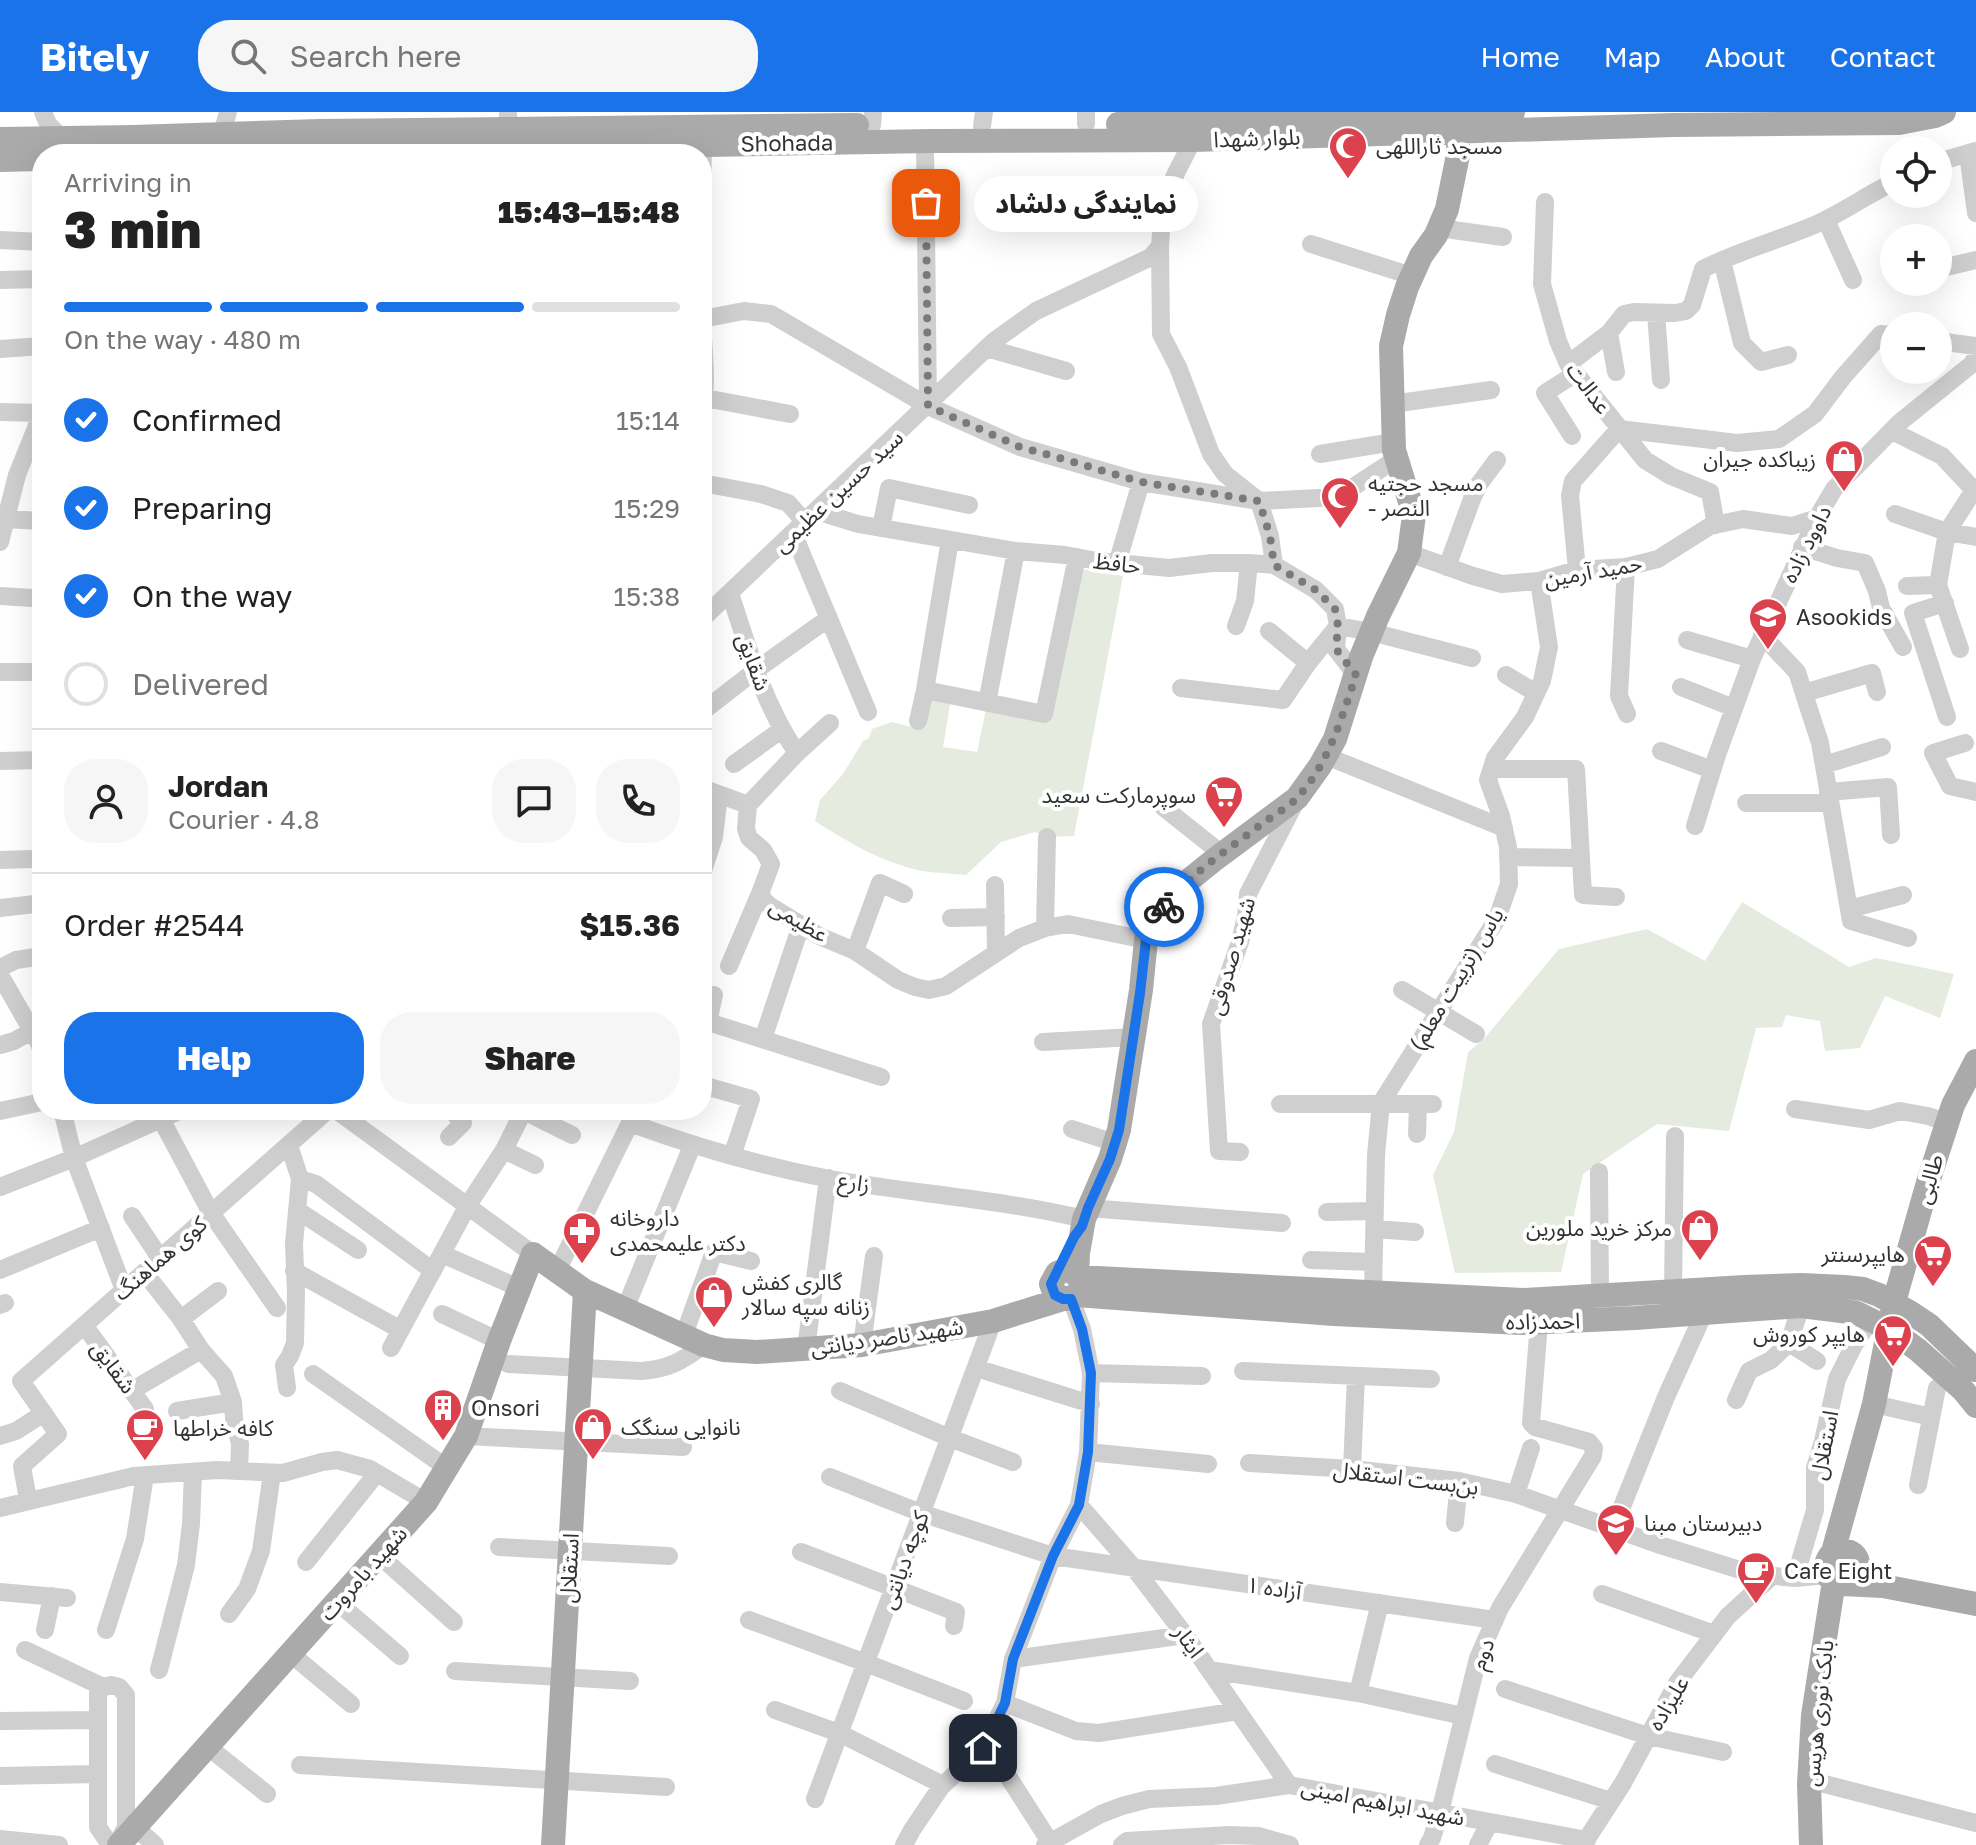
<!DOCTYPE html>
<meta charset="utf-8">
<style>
body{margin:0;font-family:"Golos Text","Noto Sans Arabic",sans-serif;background:#f6f6f6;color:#222;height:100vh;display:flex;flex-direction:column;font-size:30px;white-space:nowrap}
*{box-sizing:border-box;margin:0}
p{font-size:26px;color:#767676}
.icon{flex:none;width:44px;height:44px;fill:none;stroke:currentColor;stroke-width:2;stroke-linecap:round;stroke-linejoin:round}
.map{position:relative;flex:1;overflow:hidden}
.details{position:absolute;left:32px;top:32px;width:680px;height:976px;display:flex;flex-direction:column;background:#fff;border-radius:32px;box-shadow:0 8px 32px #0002}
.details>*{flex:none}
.tools{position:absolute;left:1880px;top:24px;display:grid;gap:16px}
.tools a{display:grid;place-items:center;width:72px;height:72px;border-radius:50%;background:#fff;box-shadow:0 8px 32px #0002;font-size:40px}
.pin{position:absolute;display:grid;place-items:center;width:68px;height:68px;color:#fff;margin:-34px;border-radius:16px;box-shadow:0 4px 12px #0006}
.courier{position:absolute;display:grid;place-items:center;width:80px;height:80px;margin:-40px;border:6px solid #1a73e8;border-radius:50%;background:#fff;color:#222;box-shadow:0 2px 10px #0007}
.bubble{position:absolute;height:56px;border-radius:28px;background:#fff;box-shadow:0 8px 32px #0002;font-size:26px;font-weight:800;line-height:56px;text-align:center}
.head em{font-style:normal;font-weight:800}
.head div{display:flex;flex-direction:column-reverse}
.head{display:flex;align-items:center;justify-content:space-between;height:136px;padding:0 32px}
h1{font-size:52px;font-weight:800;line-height:60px}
.bar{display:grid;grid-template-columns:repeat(4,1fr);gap:12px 8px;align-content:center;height:96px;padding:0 32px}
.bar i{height:10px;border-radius:6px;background:#e0e0e0}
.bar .current{background:#1a73e8}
.bar p{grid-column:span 4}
.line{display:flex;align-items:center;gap:20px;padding:0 32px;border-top:2px solid #e0e0e0}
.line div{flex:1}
.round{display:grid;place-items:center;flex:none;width:84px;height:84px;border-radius:32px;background:#f6f6f6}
ol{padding:0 32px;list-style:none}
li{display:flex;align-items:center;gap:24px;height:88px}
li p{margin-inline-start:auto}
li .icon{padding:8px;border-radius:50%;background:#1a73e8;color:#fff;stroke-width:4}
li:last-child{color:#767676}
li i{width:44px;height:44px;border:4px solid #e0e0e0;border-radius:50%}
.action{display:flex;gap:16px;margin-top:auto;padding:16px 32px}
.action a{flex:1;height:92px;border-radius:32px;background:#1a73e8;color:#fff;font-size:32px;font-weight:800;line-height:92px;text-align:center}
.action a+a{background:#f6f6f6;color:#222}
header{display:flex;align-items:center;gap:48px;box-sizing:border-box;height:112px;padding:0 40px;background:#1a73e8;color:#fff}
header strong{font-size:38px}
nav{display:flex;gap:44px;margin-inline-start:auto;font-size:28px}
.search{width:560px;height:72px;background:#f6f6f6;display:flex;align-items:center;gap:20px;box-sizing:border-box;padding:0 28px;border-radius:32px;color:#767676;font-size:30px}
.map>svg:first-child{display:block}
.green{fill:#e5ebdf}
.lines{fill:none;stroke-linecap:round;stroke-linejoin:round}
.minor{stroke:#cfcfcf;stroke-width:18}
.major{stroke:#aaa;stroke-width:24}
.done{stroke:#7a7a7a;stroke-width:8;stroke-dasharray:0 14.4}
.route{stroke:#1a73e8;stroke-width:10}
.labels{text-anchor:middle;stroke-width:8;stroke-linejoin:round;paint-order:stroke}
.street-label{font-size:22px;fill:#323232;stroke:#fff}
.poi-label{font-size:22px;fill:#323232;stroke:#fff;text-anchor:start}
</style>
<header>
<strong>Bitely</strong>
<div class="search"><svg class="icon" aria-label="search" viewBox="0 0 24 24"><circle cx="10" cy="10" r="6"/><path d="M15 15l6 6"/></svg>Search here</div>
<nav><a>Home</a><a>Map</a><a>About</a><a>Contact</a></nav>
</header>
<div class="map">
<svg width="1976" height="1733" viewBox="0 0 1976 1733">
<rect width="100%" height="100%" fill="#fff"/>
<path class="green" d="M1081,457l42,7 -49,260 -27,1 -12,-5 -34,10 -35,33c-12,-1 -25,-2 -37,-3 -41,-6 -80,-29 -114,-51l5,-21 23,-26 20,-33 6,-3 3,-9 20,-7 26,7 12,-30h21l-8,48 34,5 10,-47 61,13z
M1742,790l107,65 27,-9 78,16 -14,44 -55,-22 -25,52 -35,3 -5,-30 -34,-6 -4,12 -26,1 -27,103 -72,-7 -74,50 -22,98 -106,1 -22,-98 21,-43 14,-80 15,-12 76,-91 88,-20 58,32z"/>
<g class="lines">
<path class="minor" d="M43,0l5,12 15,15
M508,0v16
M1086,12v-12
M872,13l1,-13
M982,14l2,-14
M222,22l6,-22
M1193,28l-17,33 -13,32 -3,41 1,88 17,33 33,87 14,20 34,27 11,35 4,29
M925,29l3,265
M1968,42l8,59
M1938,50l38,-11
M1545,90l-3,82 16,57 10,23 77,96 26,16 39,16 6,33
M1826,108l27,60
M1439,116l64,9
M0,128l42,2
M1311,132l101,32
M1722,148l20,83 19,19 27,-7
M1938,157l38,-9
M0,168l42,-1
M1656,201l5,67
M702,207l42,-8 27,3 157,92 92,41 121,35 118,19 79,-4 58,-38
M1609,221l7,39
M1938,229l38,5
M987,236l79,23
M0,237l42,-3
M1568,252l41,-31 15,-19 10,-2 41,1 11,-2 6,-6 11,-36c35,-18 73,-28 109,-43 29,-12 54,-31 82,-44
M705,286l85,16
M1392,292l99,-14
M0,300l42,1
M702,300c6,-31 1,-62 0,-93 -2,-58 0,-116 1,-174
M1892,319l50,25 32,34 -27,42 -9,53 22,64
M1572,324l-27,-43 30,-19
M1320,342l73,-12
M702,371l59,11 27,9 17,19
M816,399l42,13 158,27 49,4 32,6 72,7 43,-5h37l25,2 42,25 19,19 3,17 -2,23 20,26
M1895,402l52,18 29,5
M4,407l38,2
M881,416l8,-40 80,17
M793,421l75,179
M0,430l17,-67 25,-62
M1802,435l35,11 28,5 12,28 4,17 22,39
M1409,441l64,23 29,8 37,-3 38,-11 49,-3 32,-8 52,-33 33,-7 49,7 25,-8
M1117,452l24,-82
M1447,455l25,-68 7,-15 18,-24
M1626,455l-7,129 8,18
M1577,458l-7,-75 3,-14 46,-52 118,14 42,-4 36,-25 28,-37 38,-43 13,1
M1907,474l31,-1
M730,481c18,55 34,112 67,160
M0,484l32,2
M1945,491l-32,10 34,104
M702,507l292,-278 42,-30 115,-54 9,-11
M1236,514l9,-25 4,-38
M1269,519l39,32
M1762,523l35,37 23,71 31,178 57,17
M1687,528l65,19
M0,560h42
M1506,563l30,18
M1681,575l53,21
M1181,576l102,12 25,-37 30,-37 33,6 101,26
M925,578l119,24 33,-157
M1804,581l68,-20 5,19
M987,591l29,-152
M702,600l54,-42 73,-52
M918,609l7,-31 25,-150
M1965,631l-32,10 17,33 26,6
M1661,639l51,19
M1326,644l178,72
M0,649l42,-1
M734,652l47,-34
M1824,653l58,-18
M1492,657h84l7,126 33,2
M702,676l46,17
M1828,680l60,-5 3,48
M1746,691h84
M748,693l-2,24 3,9 14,12 8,14 -10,27 1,7 8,8 49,30 36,15 43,29 17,7 14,3 17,-4 73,-48 26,-10 23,-4 78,16
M748,693l49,-52 33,-30
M1163,695l59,47
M1695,714l22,-71 35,-96 65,-141 17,-29 65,-66 73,-59 4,-7
M1508,745l72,1
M0,748l33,-1
M702,762l12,-37 5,-41
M995,773l1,68
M0,796l35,-4
M1849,797l54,-14
M951,806l45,-1
M1045,816l2,-91
M855,839l25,-68 24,11
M729,854l32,-75
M0,856l16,-8 26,-4
M0,863l39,68 3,9
M1402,878l74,44
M714,883l-6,27 173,55
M763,927l38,-114
M1043,930l90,-5
M0,933l14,-4 18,-10
M702,973l49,14 -19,57
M1280,992h153
M1795,997l74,11 31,-9 28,5 18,6
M62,998l12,48 50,132
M336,998l197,144
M0,999l42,-9
M524,999l48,24
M161,1007l50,94 66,95
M630,1011c65,24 132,43 200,56 85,15 170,20 254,40
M1072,1017l43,14
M1417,1022l1,-30
M449,1025l14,-14 -12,-13
M504,1038l31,15
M1240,1040l-21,-1 -8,-127 29,-82 6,-26 2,-22 48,-93
M1599,1060l1,123
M300,1067l16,5 117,87
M0,1075l74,-29 107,-48
M1088,1096l194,15
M297,1098l61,40
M1327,1100l48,-1
M132,1104l28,42
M1374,1117l41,3
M442,1142l77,34
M1311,1148l62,2
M0,1158l101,-42
M294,1159l107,59
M557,1159l73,-148 5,-13
M144,1160l37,47 20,31 23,26 9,26 1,17 6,25 -1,27
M1373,1180l3,-137 5,-52 116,-184 12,-35 -1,-37 -7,-31 -13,-36 7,-22 30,-41 17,-36 7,-34 -10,-66
M1673,1180l2,-156
M0,1193l5,-2
M625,1197l67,-163
M442,1202l57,27
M181,1207l37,-28
M84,1213l61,84
M684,1223l30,-83 37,9
M1789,1231l28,18
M862,1233l12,-89
M391,1236l77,-143 36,-55 20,-40
M806,1237l22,-171
M508,1252l133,7c28,-2 41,-10 63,-26
M976,1256l115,36
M1243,1259l188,8
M1091,1261l111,3
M313,1262l134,94
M287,1276l-3,-23 6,-9 5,-13 1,-50 -2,-49 6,-65 -11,-34
M131,1279l70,-41
M840,1279l110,47 63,24
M1736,1288l13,-29 22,-11 18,-17 12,-37
M1874,1292l57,13
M177,1299l56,-9
M0,1324l16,-5 28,-18
M466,1324l217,11
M1088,1340l120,12
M1249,1351l103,6 107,12 57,13 144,51 93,29 42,4 32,-3
M1352,1357l4,-93
M830,1365l91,36 132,43 442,64
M1918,1373l19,-97
M1516,1382l15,-46
M28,1388l-6,-34 36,-32 -37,-53 307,-271
M1079,1393l55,63 51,67 104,150
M0,1396l134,-32 83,-6 66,3 39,-11 15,-2 33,9 56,33
M1455,1411l4,-42
M1613,1417l53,-132 38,-84
M499,1435l170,9
M801,1440l155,60 -2,14
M380,1444l74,66
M306,1450l71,-89
M1795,1466l20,-68v-42l8,-27 14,-62 17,-34 17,-26
M0,1480l67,6
M1602,1482l112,40
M337,1490l63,54
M229,1502l18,-25 14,-38 11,-78
M749,1508l117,43 98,38
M45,1518l7,-34
M106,1518l29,-91 10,-64
M25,1538l78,37
M291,1542l60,50
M1013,1547l172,-24
M159,1558l27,-105 5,-41 2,-52
M1209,1558l149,23 105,23
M455,1559l175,10
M1505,1577l143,47 75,16
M1358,1581l22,-90
M1005,1591l71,28 23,2 139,-22
M775,1598l64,23 104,52
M0,1609l97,-1
M986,1630l64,100
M207,1634l60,48
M1495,1652l116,37
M300,1653l366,22
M0,1664l97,-2
M1809,1668l167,43
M815,1687l178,-478
M134,1714l21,19
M0,1727l59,6
M110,1733l-12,-18v-134l5,-6 8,-2 8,2 7,8v132l-8,15
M904,1733l8,-15 29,-43 42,-39 3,-6 19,-39 8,-44 40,-103 26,-51 9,-53 3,-79 -9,-44 -11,-30
M1045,1733l56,-31 21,-8 27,-7 67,-3 73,-11 298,55
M1122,1733l5,-4 102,-6 29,1 32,9
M1428,1733l4,-7 8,-26 38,-154 22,-50 93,-152 1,-8 -5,-6 -54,-15 -4,-4 8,-100
M1478,1733l12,-23
M1583,1733l40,-62 54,-100 51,-67 44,-40"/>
<path class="major" d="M1118,12l200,-4 195,-8
M0,27l133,-2 187,-6 537,-6
M190,42l741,-13 262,-1 480,-15 226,-2 36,-7 9,-4
M0,48l42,-1
M1077,1164l1,-23 6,-34 26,-60 9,-29 22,-140 5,-50 13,-28 19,-23 36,-29 83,-62 23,-32 15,-27 26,-82 17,-41 31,-63 5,-38 -20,-65 -3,-104 7,-31 9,-28 14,-31 15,-21 11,-26 11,-54v-23
M1976,1258l-47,-45 -18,-12 -32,-18 -16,-6 -19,-2 -43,-2 -56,2 -222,13 -445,-23c-6,-7 -13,-8 -21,-4l-6,11 4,11 12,4 9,-4 258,19 188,9 113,-5 166,-12 56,7 32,16 29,21 45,40 13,16
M1833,1440c40,-11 26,46 -1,28 -11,-8 -6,-20 1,-28l41,-148 20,-102 35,-123 24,-74 23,-44
M1842,1472l41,2 93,18
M119,1733l307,-343 40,-66 33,-95 34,-87 52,37 119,54 19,5 34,2 105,-7 131,-24 70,-22
M553,1733l32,-554
M1811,1733l-2,-61 4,-69 21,-134"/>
</g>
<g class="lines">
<path class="done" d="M926,91l2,203 92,41 26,7 95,28 118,19 11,35 4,29 42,25 19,19 3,17 -2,23 20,26c-14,42 -27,88 -58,122 -9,10 -24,18 -35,26 -34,26 -72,50 -99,84"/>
<path class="route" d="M983,1636l22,-45 8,-44 40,-103 26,-51 9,-53 3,-79 -9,-44 -11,-30h-8l-8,-4 -4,-11 23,-47 8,-11 6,-18 22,-49 9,-29 21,-137 6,-53 18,-33"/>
</g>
<defs>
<g id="mosque-pin" transform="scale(2)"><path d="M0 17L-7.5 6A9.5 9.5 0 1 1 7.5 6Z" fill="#dc424e" stroke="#fff"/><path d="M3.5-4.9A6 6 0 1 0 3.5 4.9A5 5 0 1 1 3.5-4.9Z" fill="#fff"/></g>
<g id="shop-pin" transform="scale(2)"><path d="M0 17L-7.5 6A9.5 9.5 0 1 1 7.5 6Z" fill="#dc424e" stroke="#fff"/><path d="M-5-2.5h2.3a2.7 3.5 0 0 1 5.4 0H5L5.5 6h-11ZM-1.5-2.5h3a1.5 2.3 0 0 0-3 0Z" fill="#fff"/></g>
<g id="school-pin" transform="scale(2)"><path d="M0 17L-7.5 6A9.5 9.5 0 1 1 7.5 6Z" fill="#dc424e" stroke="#fff"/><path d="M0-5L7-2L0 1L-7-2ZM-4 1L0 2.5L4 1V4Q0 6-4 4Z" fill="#fff"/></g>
<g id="supermarket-pin" transform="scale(2)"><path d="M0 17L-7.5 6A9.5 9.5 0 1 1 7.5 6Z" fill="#dc424e" stroke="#fff"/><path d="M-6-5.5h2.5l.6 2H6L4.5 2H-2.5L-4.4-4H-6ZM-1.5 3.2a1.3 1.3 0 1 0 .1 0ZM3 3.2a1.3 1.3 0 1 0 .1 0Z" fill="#fff"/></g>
<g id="pharmacy-pin" transform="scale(2)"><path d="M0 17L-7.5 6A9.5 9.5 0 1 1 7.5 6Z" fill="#dc424e" stroke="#fff"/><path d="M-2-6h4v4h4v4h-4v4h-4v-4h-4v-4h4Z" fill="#fff"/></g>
<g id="building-pin" transform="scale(2)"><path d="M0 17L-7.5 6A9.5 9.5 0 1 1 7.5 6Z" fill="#dc424e" stroke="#fff"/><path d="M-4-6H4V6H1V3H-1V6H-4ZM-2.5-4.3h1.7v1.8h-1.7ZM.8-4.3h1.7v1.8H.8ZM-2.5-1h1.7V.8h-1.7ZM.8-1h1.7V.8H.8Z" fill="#fff"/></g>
<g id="cafe-pin" transform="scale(2)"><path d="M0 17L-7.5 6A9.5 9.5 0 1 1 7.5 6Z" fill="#dc424e" stroke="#fff"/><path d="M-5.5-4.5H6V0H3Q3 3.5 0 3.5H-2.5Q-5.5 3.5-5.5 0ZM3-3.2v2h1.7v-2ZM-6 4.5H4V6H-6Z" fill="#fff"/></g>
</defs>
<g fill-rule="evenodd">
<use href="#mosque-pin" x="1348" y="34"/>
<use href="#shop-pin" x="1844" y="347"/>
<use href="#mosque-pin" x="1340" y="384"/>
<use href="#school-pin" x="1768" y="505"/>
<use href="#supermarket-pin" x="1224" y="683"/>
<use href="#shop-pin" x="1700" y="1116"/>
<use href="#pharmacy-pin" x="582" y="1119"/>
<use href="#supermarket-pin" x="1933" y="1142"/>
<use href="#shop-pin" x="714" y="1183"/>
<use href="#supermarket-pin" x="1893" y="1222"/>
<use href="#building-pin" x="443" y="1296"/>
<use href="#shop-pin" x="593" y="1315"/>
<use href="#cafe-pin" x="145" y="1316"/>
<use href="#school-pin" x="1616" y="1411"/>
<use href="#cafe-pin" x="1756" y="1459"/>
</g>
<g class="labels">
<g class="street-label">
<text transform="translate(1257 26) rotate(-2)" y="8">بلوار شهدا</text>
<text transform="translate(787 31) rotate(-1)" y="8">Shohada</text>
<text transform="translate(1589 276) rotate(53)" y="8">عدالت</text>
<text transform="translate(838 379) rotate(-43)" y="8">سید حسین عظیمی</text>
<text transform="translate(1806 432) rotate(-63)" y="8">داوود زاده</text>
<text transform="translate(1117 451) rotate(7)" y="8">حافظ</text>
<text transform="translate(1593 459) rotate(-10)" y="8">حمید آرمین</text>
<text transform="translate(754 550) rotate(70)" y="8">شقایق</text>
<text transform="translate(799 808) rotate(31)" y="8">عظیمی</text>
<text transform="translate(1231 844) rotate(-74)" y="8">شهید صدوقی</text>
<text transform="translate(1456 867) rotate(-59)" y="8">یاس (تربیت معلم)</text>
<text transform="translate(1929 1067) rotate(-74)" y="8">طالبی</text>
<text transform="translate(854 1070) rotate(9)" y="8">زارع</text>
<text transform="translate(160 1146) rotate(-41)" y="8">کوی هماهنگ</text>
<text transform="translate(1543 1209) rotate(-1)" y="8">احمدزاده</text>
<text transform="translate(887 1225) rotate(-8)" y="8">شهید ناصر دیانتی</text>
<text transform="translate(114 1255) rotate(54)" y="8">شقایق</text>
<text transform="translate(1824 1333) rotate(-79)" y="8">استقلال</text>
<text transform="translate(1406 1366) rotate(7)" y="8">بن‌بست استقلال</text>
<text transform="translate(904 1448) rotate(-70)" y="8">کوچه دیانتی</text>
<text transform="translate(569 1456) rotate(-87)" y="8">استقلال</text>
<text transform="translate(363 1461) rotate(-48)" y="8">شهید بامروت</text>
<text transform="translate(1274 1476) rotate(8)" y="8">آزاده ۱</text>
<text transform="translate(1189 1529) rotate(54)" y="8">ایثار</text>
<text transform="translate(1482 1542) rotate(-70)" y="8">دوم</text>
<text transform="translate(1668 1591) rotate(-59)" y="8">علیزاده</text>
<text transform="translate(1818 1601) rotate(-84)" y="8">بابک نوری هریس</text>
<text transform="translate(1383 1690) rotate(11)" y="8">شهید ابراهیم امینی</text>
</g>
<g class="poi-label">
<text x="1376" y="42">مسجد ثاراللهی</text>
<text x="1816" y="355" text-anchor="end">زیباکده جیران</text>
<text x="1368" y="379">مسجد حجتیه<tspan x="1368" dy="25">- النصر</tspan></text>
<text x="1796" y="513">Asookids</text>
<text x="1196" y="691" text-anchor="end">سوپرمارکت سعید</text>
<text x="610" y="1114">داروخانه<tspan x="610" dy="25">دکتر علیمحمدی</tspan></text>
<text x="1672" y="1124" text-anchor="end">مرکز خرید ملورین</text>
<text x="1905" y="1150" text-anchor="end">هایپرسنتر</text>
<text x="742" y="1178">گالری کفش<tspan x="742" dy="25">زنانه سپه سالار</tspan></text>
<text x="1865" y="1230" text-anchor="end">هايپر كوروش</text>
<text x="471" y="1304">Onsori</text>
<text x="621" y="1323">نانوایی سنگک</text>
<text x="173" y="1324">کافه خراطها</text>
<text x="1644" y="1419">دبیرستان مبنا</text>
<text x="1784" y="1467">Cafe Eight</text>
</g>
</g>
</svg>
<div class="tools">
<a><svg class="icon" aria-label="locate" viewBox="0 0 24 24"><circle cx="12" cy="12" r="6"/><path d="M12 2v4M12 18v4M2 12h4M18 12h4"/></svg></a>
<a>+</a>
<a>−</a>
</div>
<div class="pin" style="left:926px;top:91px;background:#ea580c"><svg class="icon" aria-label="bag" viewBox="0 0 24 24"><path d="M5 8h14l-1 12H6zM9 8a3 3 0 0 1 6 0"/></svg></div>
<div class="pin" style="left:983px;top:1636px;background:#1f2937"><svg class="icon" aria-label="home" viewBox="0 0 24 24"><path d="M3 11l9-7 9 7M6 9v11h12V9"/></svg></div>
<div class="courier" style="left:1164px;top:795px"><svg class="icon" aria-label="bike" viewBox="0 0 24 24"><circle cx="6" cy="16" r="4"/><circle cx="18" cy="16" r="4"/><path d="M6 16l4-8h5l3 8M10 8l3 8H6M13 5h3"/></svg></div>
<div class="bubble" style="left:974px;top:64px;width:224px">نمایندگی دلشاد</div>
<section class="details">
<div class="head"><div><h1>3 min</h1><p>Arriving in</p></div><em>15:43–15:48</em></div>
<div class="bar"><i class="current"></i><i class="current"></i><i class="current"></i><i></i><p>On the way · 480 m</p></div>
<ol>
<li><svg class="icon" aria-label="check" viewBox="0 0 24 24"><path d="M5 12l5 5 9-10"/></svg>Confirmed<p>15:14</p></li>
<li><svg class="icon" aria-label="check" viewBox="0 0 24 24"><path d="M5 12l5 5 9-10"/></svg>Preparing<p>15:29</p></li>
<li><svg class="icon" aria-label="check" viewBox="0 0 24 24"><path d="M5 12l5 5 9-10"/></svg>On the way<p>15:38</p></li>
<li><i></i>Delivered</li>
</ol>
<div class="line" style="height:144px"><a class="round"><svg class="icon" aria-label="person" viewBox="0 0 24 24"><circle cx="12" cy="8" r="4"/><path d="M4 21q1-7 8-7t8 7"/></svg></a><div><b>Jordan</b><p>Courier · 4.8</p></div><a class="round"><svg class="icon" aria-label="chat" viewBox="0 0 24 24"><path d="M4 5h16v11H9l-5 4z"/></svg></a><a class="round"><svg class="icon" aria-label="phone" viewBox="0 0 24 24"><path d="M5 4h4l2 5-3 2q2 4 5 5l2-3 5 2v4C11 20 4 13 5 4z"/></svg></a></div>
<div class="line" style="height:104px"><div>Order #2544</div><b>$15.36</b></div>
<div class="action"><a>Help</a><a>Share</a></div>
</section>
</div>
